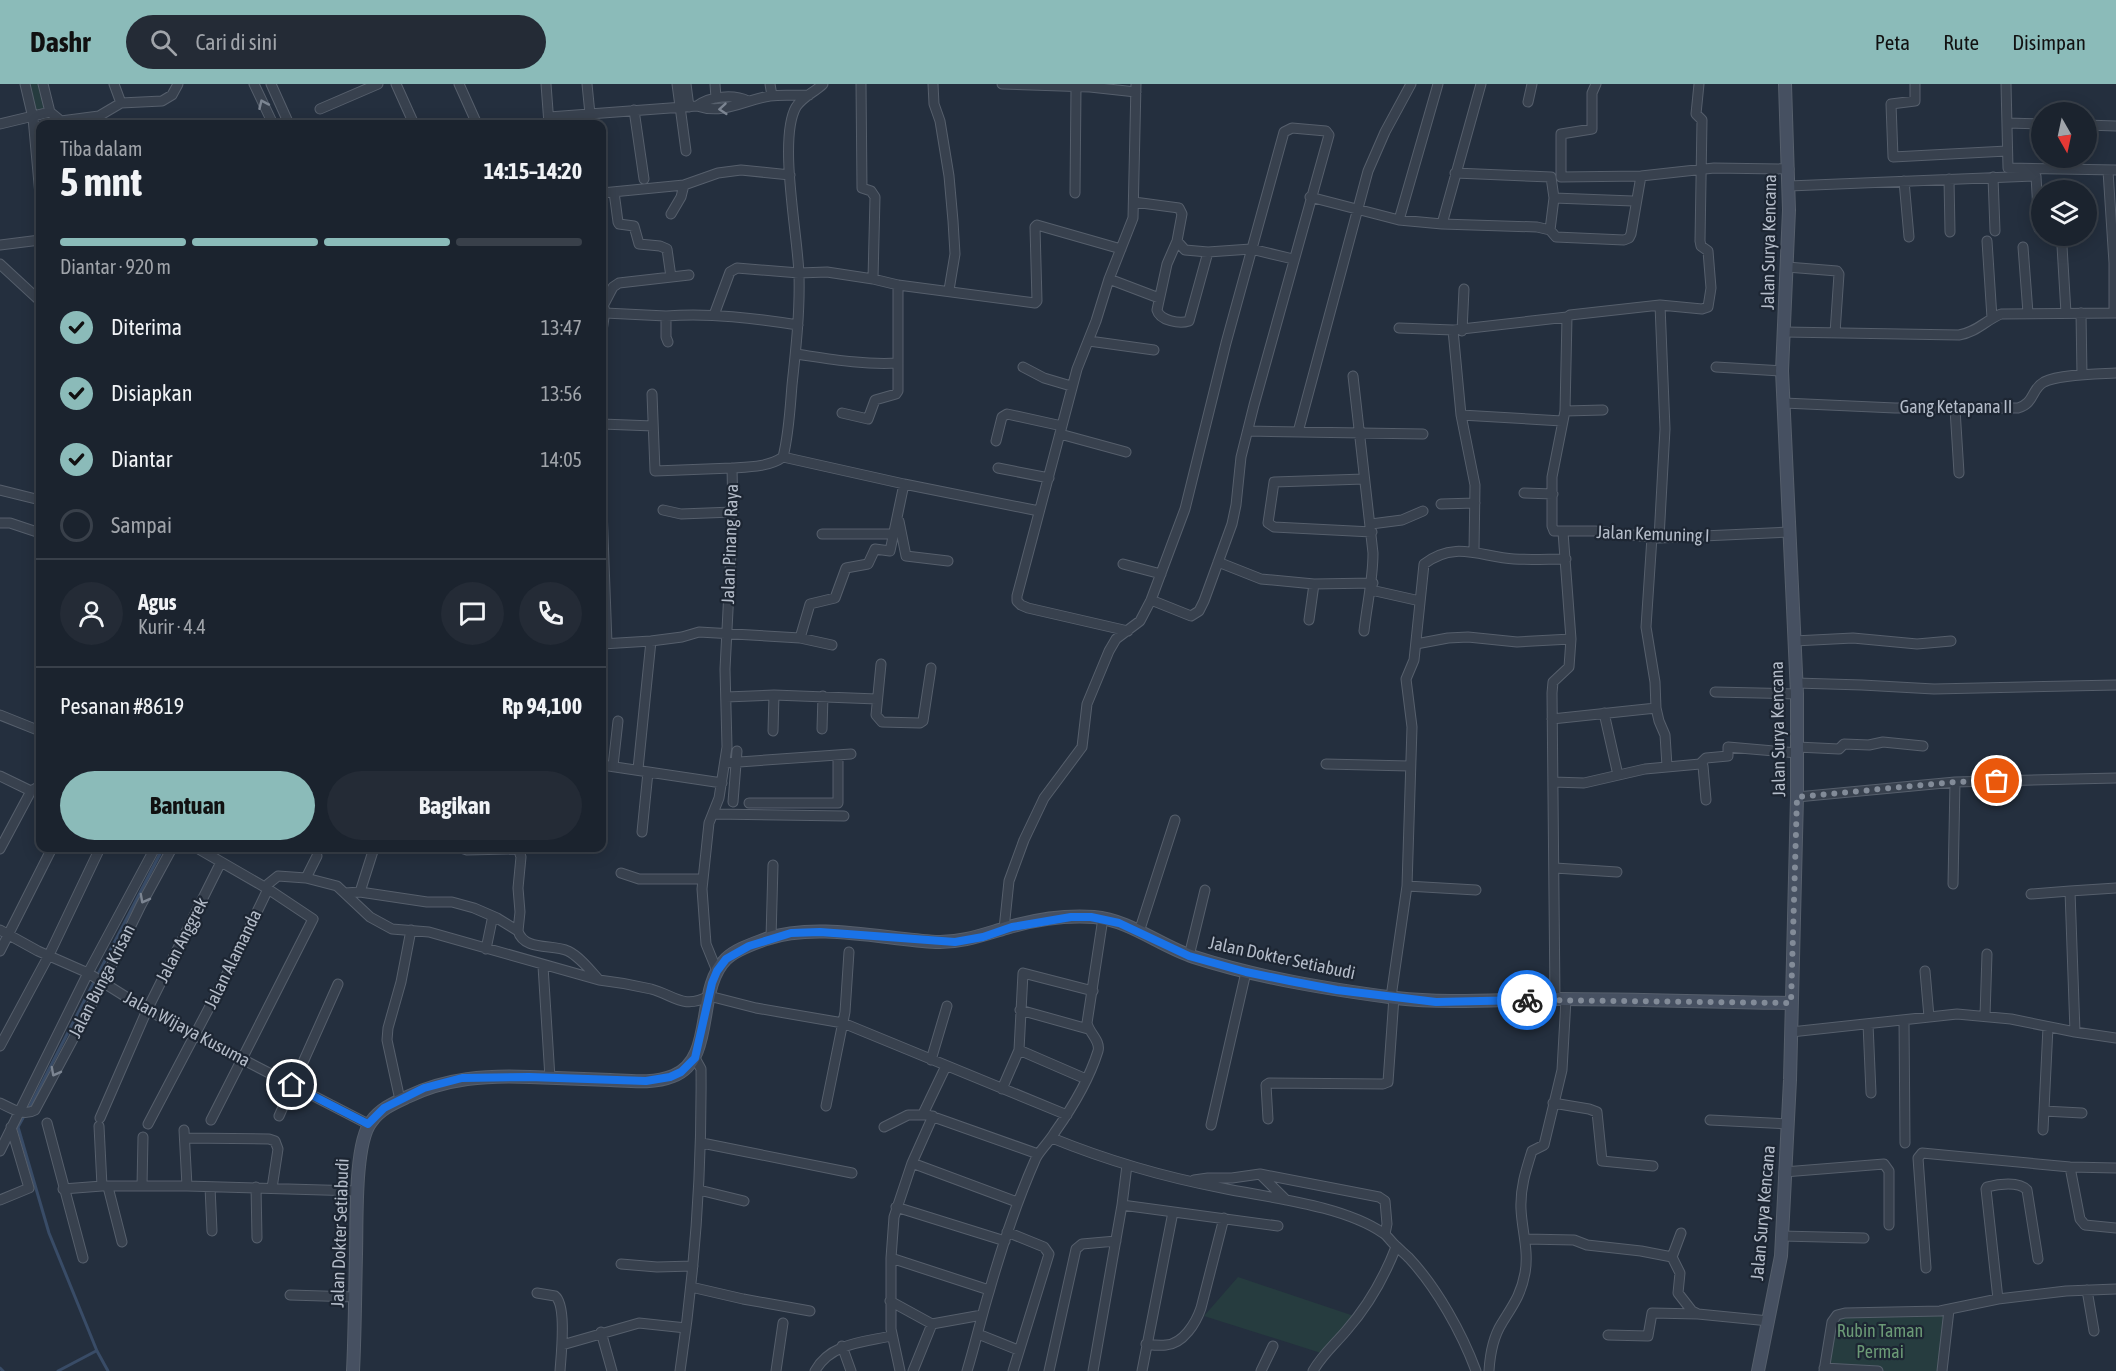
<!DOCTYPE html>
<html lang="id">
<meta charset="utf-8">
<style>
body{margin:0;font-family:"Asap Condensed",sans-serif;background:#242b36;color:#f1f3f6;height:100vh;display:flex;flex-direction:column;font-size:22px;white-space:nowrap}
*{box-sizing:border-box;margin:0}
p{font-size:20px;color:#a0a4aa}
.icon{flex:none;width:33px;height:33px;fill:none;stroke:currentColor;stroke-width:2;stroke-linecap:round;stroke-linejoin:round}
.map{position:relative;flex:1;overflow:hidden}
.drawer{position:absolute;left:36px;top:36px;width:570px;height:732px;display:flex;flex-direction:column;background:#1b232e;border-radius:12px;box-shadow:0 3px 15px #0003,0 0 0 2px #39404a}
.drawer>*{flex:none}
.needle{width:39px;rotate:171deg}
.fabs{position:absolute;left:2031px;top:18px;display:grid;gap:12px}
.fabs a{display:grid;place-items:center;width:66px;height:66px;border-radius:50%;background:#1b232e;box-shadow:0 3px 15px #0003,0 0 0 2px #39404a;font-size:30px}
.pin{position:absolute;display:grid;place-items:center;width:51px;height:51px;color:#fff;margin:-26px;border:3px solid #fff;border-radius:50%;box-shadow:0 2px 6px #0007}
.courier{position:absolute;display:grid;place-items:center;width:60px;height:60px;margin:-30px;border:4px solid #1a73e8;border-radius:50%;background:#fff;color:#222;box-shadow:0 2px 8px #0007}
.summary em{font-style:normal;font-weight:700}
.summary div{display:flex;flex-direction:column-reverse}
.summary{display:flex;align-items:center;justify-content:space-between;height:102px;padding:0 24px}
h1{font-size:39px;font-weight:700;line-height:45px}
.bar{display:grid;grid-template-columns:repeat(4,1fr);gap:9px 6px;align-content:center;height:72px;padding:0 24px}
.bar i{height:8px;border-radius:4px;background:#39404a}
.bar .on{background:#8bbbb9}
.bar p{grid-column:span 4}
.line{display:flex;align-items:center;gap:15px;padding:0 24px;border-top:2px solid #39404a}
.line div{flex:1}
.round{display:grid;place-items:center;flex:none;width:63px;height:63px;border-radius:32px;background:#242b36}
ol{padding:0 24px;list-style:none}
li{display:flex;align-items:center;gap:18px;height:66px}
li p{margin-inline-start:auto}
li .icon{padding:6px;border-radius:50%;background:#8bbbb9;color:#111;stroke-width:4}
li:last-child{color:#a0a4aa}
li i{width:33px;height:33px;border:3px solid #39404a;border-radius:50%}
.button{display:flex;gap:12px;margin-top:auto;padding:12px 24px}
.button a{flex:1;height:69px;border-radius:36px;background:#8bbbb9;color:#111;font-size:24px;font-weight:700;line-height:69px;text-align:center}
.button a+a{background:#242b36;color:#f1f3f6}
header{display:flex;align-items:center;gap:36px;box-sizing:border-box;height:84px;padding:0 30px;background:#8bbbb9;color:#111}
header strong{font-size:28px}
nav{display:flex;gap:33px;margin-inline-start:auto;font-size:21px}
.search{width:420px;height:54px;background:#242b36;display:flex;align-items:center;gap:15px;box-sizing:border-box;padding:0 21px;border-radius:33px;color:#a0a4aa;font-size:22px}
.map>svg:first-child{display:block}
.green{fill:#263c3f}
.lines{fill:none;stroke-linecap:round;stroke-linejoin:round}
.stream{stroke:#394c67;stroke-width:3}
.minor-casing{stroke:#565f6c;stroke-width:11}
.secondary-casing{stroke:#565f6c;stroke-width:14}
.minor{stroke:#38414e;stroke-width:9}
.secondary{stroke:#465061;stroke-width:12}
.oneway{stroke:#7c8592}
.done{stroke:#828b98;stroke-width:6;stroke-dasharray:0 10.8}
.route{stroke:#1a73e8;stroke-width:8}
.labels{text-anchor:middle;stroke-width:4.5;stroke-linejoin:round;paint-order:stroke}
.street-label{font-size:18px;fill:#b4bcc9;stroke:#1d2633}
.park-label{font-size:18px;fill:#6b9a76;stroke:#1d2633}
</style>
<header>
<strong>Dashr</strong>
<div class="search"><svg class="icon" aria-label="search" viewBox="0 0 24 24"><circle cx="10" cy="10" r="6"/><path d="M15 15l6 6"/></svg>Cari di sini</div>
<nav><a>Peta</a><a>Rute</a><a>Disimpan</a></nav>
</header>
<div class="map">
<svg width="2116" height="1287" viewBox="0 0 2116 1287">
<rect width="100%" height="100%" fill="#242f3e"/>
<path class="green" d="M25,0h18l7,28 -17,6z
M1238,1193l116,39 -33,37 -117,-37z
M1949,1226l-7,61h-64l-54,-3 13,-53z"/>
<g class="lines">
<path class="stream" d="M28,1026l135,-262
M24,1032l-6,11 31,106 48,118 11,20
M0,1284l3,3
M58,1287l38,-20"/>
<g class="minor-casing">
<path id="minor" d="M25,0l8,34 7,77
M43,0l7,28
M114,0l7,19
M254,0l19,40
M271,0l18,40
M396,0l18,40
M459,0l18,40
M546,0l3,40
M587,0l4,40
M677,0l9,67
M686,0l3,23
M715,0l1,14
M770,0l2,12
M861,0l1,104 9,3 4,6 -2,82
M933,0l1,20 6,17 9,55 4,45 2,33 -6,36
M1002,0l88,3 46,5
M1596,0l-4,9v36l-31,5v43l80,-1 73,-8 75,1
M1915,0v17l-24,3 2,53 114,-6
M2006,0l2,84 108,2
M1528,18l4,-18
M697,22c12,-10 37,-12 51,-5
M320,25l58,-25
M634,26l10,69
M50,28l11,9 38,-5 22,-13 41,-2 10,-6 6,-11
M549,33l148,-11c27,9 47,-6 73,-10 13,-1 26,-1 39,-1
M2007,39l35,1
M0,40l50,-12
M2086,41l30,1
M2108,87l6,92v50
M1455,89l96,4 3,21 -4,32
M1993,93l2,54
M1949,95l1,53
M1904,97l5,56
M1789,102l247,-10 3,53
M614,108l4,30 1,2 15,2 5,18 21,2 7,3 4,28
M602,109l82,-8 34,-12 23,-3 49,5
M1075,109l1,-105
M1310,113l89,23 43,4 95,3 13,3 6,7 68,3 5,-2 2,-4 10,-58
M1554,114l79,3
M1134,118l45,6 3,6 -5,27 8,9 23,2 43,-3 42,10
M671,130l10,-17 3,-12
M1399,136l39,-136
M1442,140l39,-140
M1177,157l-10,23 -10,46c3,11 23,14 32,11l19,-69
M1987,157l5,77
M0,161l40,-5
M2062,162l4,67
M2023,163l5,66
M0,180l40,37
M1787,183l50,4 2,3 -4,59
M1109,195l50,19
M602,224l11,-21 6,-4 70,-8
M605,229l61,3
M2081,229l1,62
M714,231l16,-43 7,-4 62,5 28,-1 46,7 25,6 137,18 2,-2 -2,-74 2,-2 84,24
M1567,233l-2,94 -13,66v49l2,5h41l64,7 130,-6
M1399,244l54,2
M602,247l3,-20 -1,-3
M1462,247l2,-42
M1784,248l175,3c18,-3 27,-15 42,-21l115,-1
M1089,257l65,9
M668,258l-2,-5v-21c45,-3 88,2 132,9
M796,270c34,5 67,11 102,9
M1023,283l21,11 27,8
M1716,283l66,4
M1353,292l20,177c0,27 -6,51 -9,78
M652,310l3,77 77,-3
M1784,319l111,5h123c17,-5 13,-19 26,-26 16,-8 54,-8 72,-9
M1955,325l4,64
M1565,327l38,-1
M842,329l26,6 7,-19 21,-6 2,-3v-106
M1461,331l101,6
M602,340l51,2
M1248,347l175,3
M1298,348l70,-261 17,-39 26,-48
M1060,350l66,18
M996,357l6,-24 5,-3 55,12
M783,373l121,27 135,27
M998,384l51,10
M1364,395l-90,3 -6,41 6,4 98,5
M0,406l40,10
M1524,409l29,1
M1441,420l34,-1
M602,424l5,135
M663,426l18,4 52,-2
M899,437l7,35 42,5
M0,439h10l30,10
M1371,440l31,-4 21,-9
M822,450h72
M1652,453l-6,90 9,55 1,26 3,13 6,14 2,31
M1659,454l6,-109 -5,-124
M1474,467l1,-66 -14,-70 -8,-85 114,-13 3,-2 90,-10 42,4 6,-2 3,-19 -3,-37 -7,-5 -1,-5 2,-121 -6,-6 3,-30
M1218,478l43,17 53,5 59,-1
M1123,480l38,10
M1371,506l49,11
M1309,536l5,-36
M1128,547l-100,-23 -7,-3 -4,-4v-5l60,-227 19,-48 13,-42 24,-61 3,-134
M800,554l10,-34 25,-6 11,-30 22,-4 7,-15 15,2 14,-67
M1794,557l59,-3 64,6 34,-3
M602,560l49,-3 31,-4 17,-5 101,6 32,7
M1416,560l32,-6 20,-1 49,5 54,-3
M881,580l-5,51 6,7 38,1 3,-2 8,-53
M1796,599l66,2 72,4 182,-4
M1715,608l82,2
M726,613l48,-2 103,4
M1604,629l14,62
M0,631l40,16
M1552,635l104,-11
M822,645l1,-33
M773,647l1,-36
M1797,663l42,2 5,-5 25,1 14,-3 40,4
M725,679l126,-9
M1326,680l83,2
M1700,680l6,-6 22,-2v-9l69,6
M602,681l120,18
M613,682l5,-45
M638,685l13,-128
M0,692l31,15 7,-4 2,2
M1553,698l31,1 61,-14 55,-5 3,2 3,34
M1797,713l158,-15 161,-4
M733,718l4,-51
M749,719h89v-47
M714,730l130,2
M642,748l6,-60
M197,764l71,41 45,30 -102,201
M461,764l6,2 47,-1 5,2 2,6 -3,31 2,24 -2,19
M0,765l31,-58
M1555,784l62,4
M621,789l18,6h63
M306,794l11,-22
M1953,800l2,-102
M1407,802l69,4
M2070,807l46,-3
M360,808l14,-44
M345,809l15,-1 67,10h25l22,6 23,10
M2031,810l39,-3 5,141
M1004,845l5,-48 15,-41 20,-42 38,-51 5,-43 22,-53 7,-12 24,-18 11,-21 34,-91 41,-166 58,-211 8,-4 34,3 3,4 -75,270 -13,52 -5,48 -4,19 -28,77 -5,10 -8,5 -40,-16
M0,846l38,21 50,22 59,37 221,114
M1139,848l36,-112
M771,854l2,-73
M486,865l6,-29 5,-2 21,13c6,20 34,13 50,20 12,6 22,19 31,29
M0,867l52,-103
M1189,872l16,-66
M543,882l7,112
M717,887l-11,-27 -4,-55 7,-66 10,-25 8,-51 -2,-78 8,-157 -1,-44c17,-1 37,-1 51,-11 6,-24 7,-48 9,-72 4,-37 8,-73 7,-110 -1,-39 -21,-136 -3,-168 6,-10 19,-15 27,-23
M1925,887l4,46
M1391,913l16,-111 5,-159 -6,-48 8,-19 10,-96c31,-24 57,-7 90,-5 17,1 35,0 52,0
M1555,915l-3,-306 1,-11 16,-15 2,-28 -8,-107
M1020,926l68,19
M1985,932l2,-62
M1904,936l1,123
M1868,940l3,69
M1791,948l166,-18 54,5 64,13 41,6
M0,962l49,-91 51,-107
M1019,966l67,29
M931,976l16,-54
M1002,1005l17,-39 4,-77 70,18
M400,1016l-13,-60 1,-12 13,-46 10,-52
M0,1019c11,5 23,14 35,7l68,-127 38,-78 31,-57
M1553,1019l36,6 8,3 5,49 51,5
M826,1022l19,-94 4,-60
M2044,1027l38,2
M923,1030l23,-48
M279,1032l59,-132
M100,1034l47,-108 74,-148
M1268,1035l-2,-34 3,-2 114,1 5,-2 6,-85
M1710,1036l78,4
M47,1039l36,135
M148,1040l82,-156 38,-79v-5l10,-8 28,2 31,8 33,31 22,12 37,3 170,48c18,2 35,5 52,9 23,6 32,21 58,7l47,12 87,15 224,92
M1211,1041l35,-153
M99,1042l3,60
M884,1043l24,-12h20l110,39
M184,1046l3,56
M2043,1046l5,-103
M185,1054l84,1 6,2 3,8 -6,39
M1052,1054c54,22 112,39 170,50 48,10 120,17 161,45 5,3 8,9 13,13 4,4 9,8 13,12 28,30 53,75 67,113
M702,1059l150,30
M0,1067l88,-178 67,-125
M912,1079l105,39
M2070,1083l10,52 5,6 31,3
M1784,1088l100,-8 5,7v54
M1260,1090l26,26
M1194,1096l14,-2h24l28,-4 119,23 6,4 2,23 -2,10
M142,1102l1,-49
M108,1103l14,55
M210,1103l2,44
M256,1103l1,51
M63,1105l39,-3h85l170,5
M699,1106l45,11
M0,1116l29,-12 -18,-61
M1122,1121l156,21
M896,1123l109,34
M1007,1148l37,15 5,7 -36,117
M1781,1152l83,2
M1526,1155l48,1 13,5 54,6 31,6 8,16 -2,20 14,18 6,3
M1672,1173l9,-24
M891,1174l98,32
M621,1180l36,3 36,-1
M1926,1184l-8,-110 4,-5 148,14 46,1
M691,1203l52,12 67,12
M2087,1206l7,41
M537,1209l18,3c12,9 6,60 5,75
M290,1211l65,2
M1998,1215l-12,-110 1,-2c11,-3 32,-6 40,3l11,69
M890,1217l42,23 50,-9
M601,1248l11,39
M978,1250l40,16
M1608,1251l40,1 4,-23 46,1 71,7
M1146,1260c7,1 13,2 20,1 17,-1 30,-22 35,-37l23,-90
M562,1261l77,-22 47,5
M842,1262l9,25
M1824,1284l54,3
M680,1287c15,-100 22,-201 21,-302l-6,-11
M776,1287l7,-48
M815,1287c15,-28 49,-29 76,-35
M900,1287l-9,-42v-71l3,-41 18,-54 21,-47
M913,1287l19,-47
M967,1287c8,-26 14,-53 22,-79 13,-46 28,-91 47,-134 5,-9 14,-17 19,-26 17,-24 34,-52 43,-81 3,-10 -9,-18 -11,-28l16,-105
M1049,1287l27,-122 6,-5 34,-3
M1093,1287l29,-166 5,-40
M1142,1287l31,-159
M1261,1287l12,-25
M1313,1287c9,-16 21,-26 33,-40 22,-25 38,-53 50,-84
M1489,1287c1,-17 4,-34 13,-48 11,-18 19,-28 23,-50 4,-22 -3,-42 -4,-64 -1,-21 5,-39 11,-58l12,-6 18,-75 4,-71
M1824,1287l8,-49 5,-7 8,-2 95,-2 58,-12 68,-8 50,-2
M1942,1287l7,-61"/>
</g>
<g class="secondary-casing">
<path id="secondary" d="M353,1287c2,-39 2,-78 3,-117 1,-30 -2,-110 15,-132 9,-13 23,-19 36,-25 39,-19 80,-22 123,-20 26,1 53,2 80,3 21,1 43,4 63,-4 43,-16 22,-87 53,-117 10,-10 27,-15 40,-20 51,-17 117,0 170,3 25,1 46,-7 70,-14 27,-8 60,-13 88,-11 36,3 66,29 100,40 65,21 134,32 202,41 54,6 107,1 162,1 77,0 155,3 233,4
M1758,1287l23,-115 9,-176 7,-283v-103l-15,-323 7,-161 -4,-126"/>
</g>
<use href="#minor" class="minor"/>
<use href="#secondary" class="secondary"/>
</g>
<defs><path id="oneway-chevron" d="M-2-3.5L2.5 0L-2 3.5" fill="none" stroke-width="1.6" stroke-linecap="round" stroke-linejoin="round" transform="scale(1.5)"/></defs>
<g class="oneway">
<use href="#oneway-chevron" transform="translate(263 20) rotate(-114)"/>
<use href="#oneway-chevron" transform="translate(723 25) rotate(175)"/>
<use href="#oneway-chevron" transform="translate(144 815) rotate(118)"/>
<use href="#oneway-chevron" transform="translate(55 988) rotate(118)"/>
</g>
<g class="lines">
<path class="done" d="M1527,916l264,3 6,-206 158,-15 42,-1"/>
<path class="route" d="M292,1001l76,39 16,-16 40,-20 38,-10 67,-1 117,4 24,-4 11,-5 14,-14 17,-75 5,-12 9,-12 23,-13 42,-13 29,-1 135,10 28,-5 29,-10 59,-10h20l28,6 70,33 57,16 44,9 47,9 99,12 91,-2"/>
</g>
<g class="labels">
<g class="street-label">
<text transform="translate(1769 158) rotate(-89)" y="6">Jalan Surya Kencana</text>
<text x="1956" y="329">Gang Ketapana II</text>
<text transform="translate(1653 450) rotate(2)" y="6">Jalan Kemuning I</text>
<text transform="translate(730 460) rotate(-88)" y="6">Jalan Pinang Raya</text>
<text transform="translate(1778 645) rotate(-91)" y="6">Jalan Surya Kencana</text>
<text transform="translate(182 856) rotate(-63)" y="6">Jalan Anggrek</text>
<text transform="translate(1282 874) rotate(12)" y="6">Jalan Dokter Setiabudi</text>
<text transform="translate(233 875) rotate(-64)" y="6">Jalan Alamanda</text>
<text transform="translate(102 897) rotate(-63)" y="6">Jalan Bunga Krisan</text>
<text transform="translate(187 945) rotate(28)" y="6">Jalan Wijaya Kusuma</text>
<text transform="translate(1763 1129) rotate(-85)" y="6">Jalan Surya Kencana</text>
<text transform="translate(340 1149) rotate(-88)" y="6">Jalan Dokter Setiabudi</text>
</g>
<g class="park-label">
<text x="1880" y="1253">Rubin Taman<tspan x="1880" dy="21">Permai</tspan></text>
</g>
</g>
</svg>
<div class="fabs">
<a><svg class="needle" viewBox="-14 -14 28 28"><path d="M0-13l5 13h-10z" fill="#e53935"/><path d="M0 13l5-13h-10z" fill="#a0a4aa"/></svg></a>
<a><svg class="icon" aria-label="layers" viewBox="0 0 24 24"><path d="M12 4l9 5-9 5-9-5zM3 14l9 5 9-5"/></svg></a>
</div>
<div class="pin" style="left:1997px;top:697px;background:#ea580c"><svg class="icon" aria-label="bag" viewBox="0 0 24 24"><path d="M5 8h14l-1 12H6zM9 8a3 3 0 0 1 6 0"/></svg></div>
<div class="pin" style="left:292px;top:1001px;background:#1f2937"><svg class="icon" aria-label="home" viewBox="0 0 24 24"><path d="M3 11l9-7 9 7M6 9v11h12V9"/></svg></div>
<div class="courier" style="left:1527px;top:916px"><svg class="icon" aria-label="bike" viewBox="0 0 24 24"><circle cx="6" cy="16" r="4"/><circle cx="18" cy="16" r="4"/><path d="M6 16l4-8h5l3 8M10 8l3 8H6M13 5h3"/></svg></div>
<section class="drawer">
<div class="summary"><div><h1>5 mnt</h1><p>Tiba dalam</p></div><em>14:15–14:20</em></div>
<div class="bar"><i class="on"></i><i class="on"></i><i class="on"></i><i></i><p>Diantar · 920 m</p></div>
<ol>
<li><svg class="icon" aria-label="check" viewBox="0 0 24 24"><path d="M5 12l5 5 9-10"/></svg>Diterima<p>13:47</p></li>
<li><svg class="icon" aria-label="check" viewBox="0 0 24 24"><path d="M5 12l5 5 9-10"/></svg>Disiapkan<p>13:56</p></li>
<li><svg class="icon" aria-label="check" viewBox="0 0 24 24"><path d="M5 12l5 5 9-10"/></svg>Diantar<p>14:05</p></li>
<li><i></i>Sampai</li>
</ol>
<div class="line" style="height:108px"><a class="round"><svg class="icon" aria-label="person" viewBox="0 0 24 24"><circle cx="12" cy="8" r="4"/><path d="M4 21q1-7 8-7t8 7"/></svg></a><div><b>Agus</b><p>Kurir · 4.4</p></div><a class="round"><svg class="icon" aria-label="chat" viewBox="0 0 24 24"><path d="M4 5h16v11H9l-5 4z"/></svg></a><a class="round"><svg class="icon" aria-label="phone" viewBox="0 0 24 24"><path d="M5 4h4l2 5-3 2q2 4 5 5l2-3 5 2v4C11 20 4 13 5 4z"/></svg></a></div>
<div class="line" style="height:78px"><div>Pesanan #8619</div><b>Rp 94,100</b></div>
<div class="button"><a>Bantuan</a><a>Bagikan</a></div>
</section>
</div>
